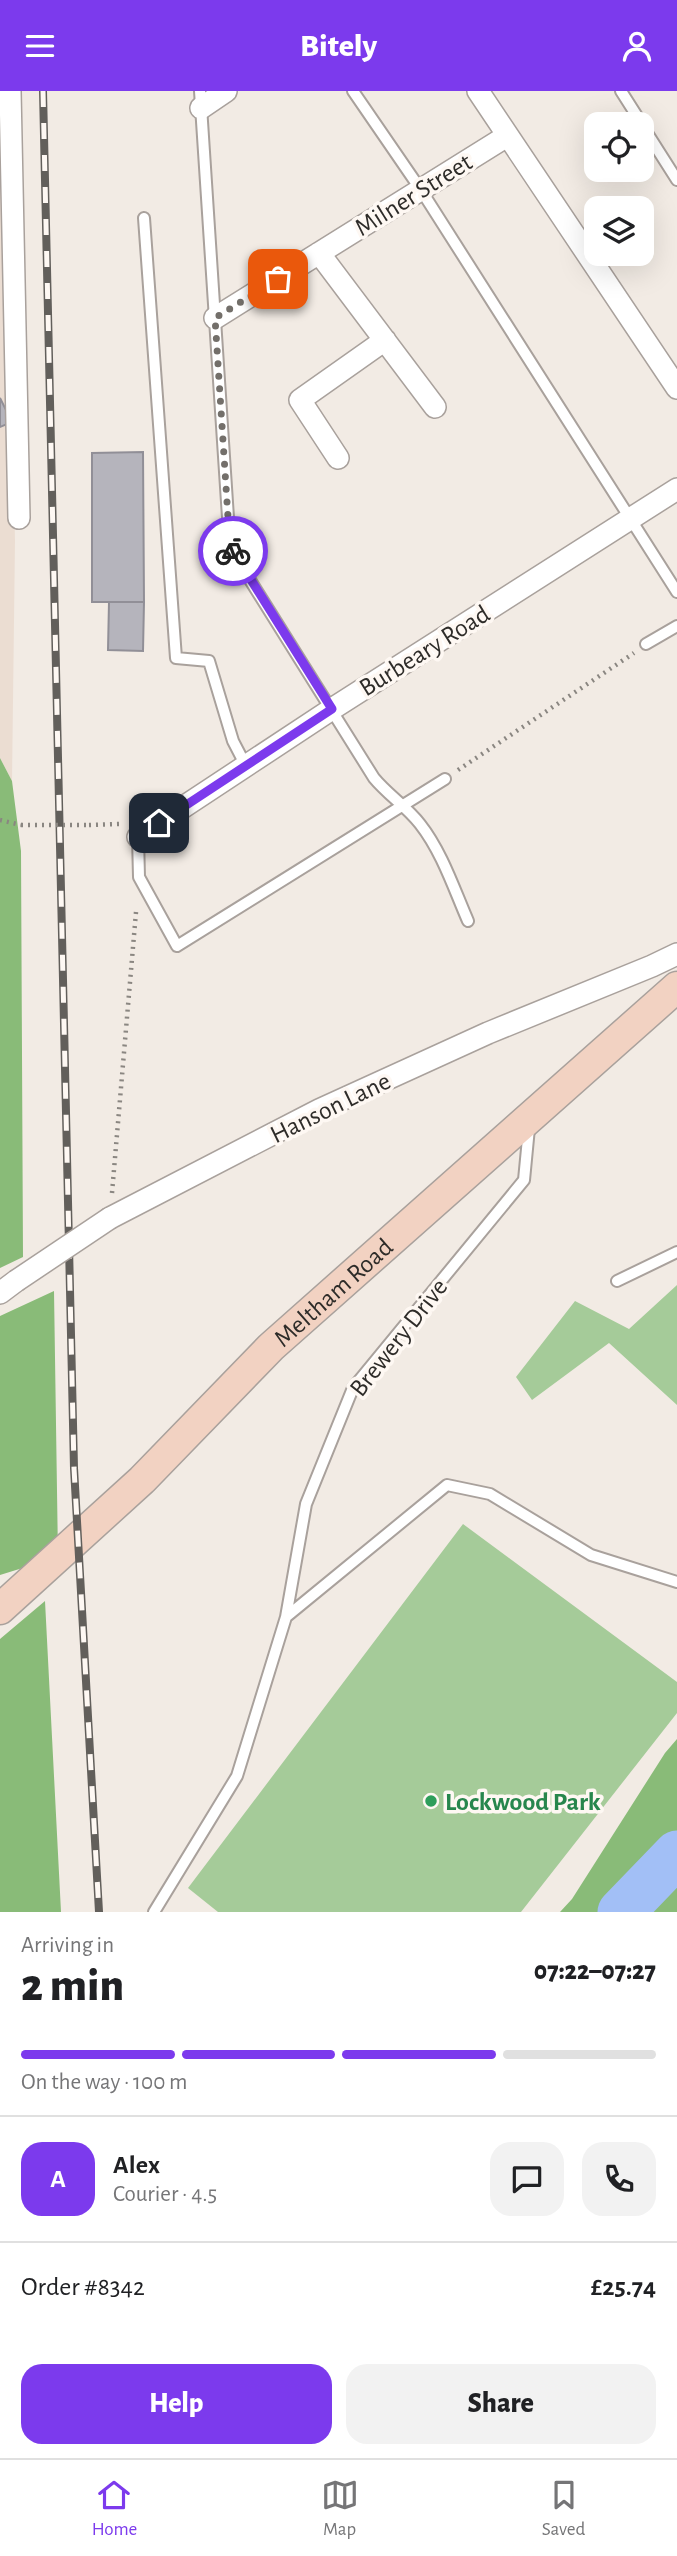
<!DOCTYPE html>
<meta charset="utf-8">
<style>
body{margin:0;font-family:"Alegreya Sans",sans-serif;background:#f2f2f2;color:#202124;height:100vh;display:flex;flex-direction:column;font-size:26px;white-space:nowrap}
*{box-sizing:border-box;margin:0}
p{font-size:23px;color:#757577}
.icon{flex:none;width:38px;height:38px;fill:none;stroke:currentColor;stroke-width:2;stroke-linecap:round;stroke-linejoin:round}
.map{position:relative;height:1821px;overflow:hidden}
.sheet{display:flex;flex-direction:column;background:#fff;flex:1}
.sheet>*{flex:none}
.fabs{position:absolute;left:584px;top:21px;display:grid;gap:14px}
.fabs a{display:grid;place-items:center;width:70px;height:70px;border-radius:14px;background:#fff;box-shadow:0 7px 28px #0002;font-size:35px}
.pin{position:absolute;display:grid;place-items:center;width:60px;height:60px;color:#fff;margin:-30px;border-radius:14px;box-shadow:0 4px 10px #0006}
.courier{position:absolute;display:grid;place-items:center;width:70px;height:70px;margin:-35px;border:5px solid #7c3aed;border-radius:50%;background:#fff;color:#222;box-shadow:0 2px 9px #0007}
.overview em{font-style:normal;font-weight:800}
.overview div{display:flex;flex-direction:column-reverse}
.overview{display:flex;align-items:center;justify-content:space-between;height:119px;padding:0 21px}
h1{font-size:46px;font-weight:800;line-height:52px}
.bar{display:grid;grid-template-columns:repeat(4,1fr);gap:10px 7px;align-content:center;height:84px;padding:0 21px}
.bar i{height:9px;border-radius:5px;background:#e0e0e0}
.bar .on{background:#7c3aed}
.bar p{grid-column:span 4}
.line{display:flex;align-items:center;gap:18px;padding:0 21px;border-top:2px solid #e0e0e0}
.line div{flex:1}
.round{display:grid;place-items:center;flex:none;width:74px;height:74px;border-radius:21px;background:#f2f2f2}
.cta{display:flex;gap:14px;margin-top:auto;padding:14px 21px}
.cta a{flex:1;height:80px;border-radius:21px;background:#7c3aed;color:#fff;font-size:28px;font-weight:800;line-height:80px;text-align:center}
.cta a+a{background:#f2f2f2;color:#202124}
header{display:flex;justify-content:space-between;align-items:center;height:91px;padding:0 21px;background:#7c3aed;color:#fff;font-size:32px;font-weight:800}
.tab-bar{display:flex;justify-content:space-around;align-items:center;height:98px;border-top:2px solid #e0e0e0;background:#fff;font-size:19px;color:#757577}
.tab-bar a{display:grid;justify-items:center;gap:4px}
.tab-bar .on{color:#7c3aed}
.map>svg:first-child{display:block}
.built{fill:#ebddd2}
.green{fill:#a5cb99}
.forest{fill:#89bb78}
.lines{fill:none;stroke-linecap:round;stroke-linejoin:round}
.river{stroke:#a2bff6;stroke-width:47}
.building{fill:#b5b4bc;stroke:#918f97;stroke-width:2}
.lane-casing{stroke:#a9a19c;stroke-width:14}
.street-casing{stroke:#a9a19c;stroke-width:24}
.secondary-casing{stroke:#a9a19c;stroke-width:33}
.path{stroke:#8a8681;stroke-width:4.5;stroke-dasharray:2 5;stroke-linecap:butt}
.lane{stroke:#fff;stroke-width:10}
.street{stroke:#fff;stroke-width:21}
.secondary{stroke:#f2d2c2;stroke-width:30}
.rail-casing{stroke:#625f5b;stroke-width:8}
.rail{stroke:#fef8f3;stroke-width:5;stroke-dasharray:16;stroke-linecap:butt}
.street-bridge-casing{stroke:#a9a19c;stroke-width:24;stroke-linecap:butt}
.path-bridge{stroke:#8a8681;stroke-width:4.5;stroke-dasharray:2 5;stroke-linecap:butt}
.street-bridge{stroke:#fff;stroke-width:21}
.done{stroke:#736f6a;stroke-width:7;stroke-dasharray:0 12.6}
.route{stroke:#7c3aed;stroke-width:9}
.leisure-dot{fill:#2e9e5b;stroke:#fef8f3;stroke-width:2.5}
.labels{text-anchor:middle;stroke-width:7;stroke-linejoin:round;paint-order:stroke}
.street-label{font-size:26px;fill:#2e2c29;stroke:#fef8f3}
.leisure-label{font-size:26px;font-weight:bold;fill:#27864d;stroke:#fef8f3;text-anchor:start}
</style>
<header><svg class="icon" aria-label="menu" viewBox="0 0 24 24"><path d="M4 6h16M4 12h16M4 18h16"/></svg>Bitely<svg class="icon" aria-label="person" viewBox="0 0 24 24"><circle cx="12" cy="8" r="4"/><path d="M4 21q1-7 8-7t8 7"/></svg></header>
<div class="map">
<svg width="677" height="1821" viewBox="0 0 677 1821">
<rect width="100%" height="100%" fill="#f2ebe4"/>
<path class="built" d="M0,0h5l10,450 -3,240 -12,-23z"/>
<path class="green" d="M677,1194v120l-68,-62 -77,57 -16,-23 59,-76 54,28z
M463,1433l214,158v31l-156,199h-303l-30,-24z"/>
<path class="forest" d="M0,667l12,23 9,70 2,406 -23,11z
M54,1200l4,266 -58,18v-259z
M45,1510l16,311h-61v-273z
M677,1648v173h-117l12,-13 93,-146z"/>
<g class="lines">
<path class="river" d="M621,1821l56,-58"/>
</g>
<path class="building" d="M0,307l12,24 -12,5z
M143,361l1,150h-52v-149z
M109,511h35l-1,49 -35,-1z"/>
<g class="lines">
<g class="lane-casing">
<path id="lane" d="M200,0l30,457 144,230c14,17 33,29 46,46 22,28 34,65 48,97
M353,0l68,99 256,402
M621,0l21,33
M642,34l35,55
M144,127l32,440 33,3 24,80 13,25
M646,553l31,-18
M138,746l1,40 38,69 268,-167
M617,1190l60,-29
M286,1526l20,-113 47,-116 171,-208 5,-52
M154,1821l83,-136 49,-159 161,-132 43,9 101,61 86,27"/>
</g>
<g class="street-casing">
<path id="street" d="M10,0l9,427
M478,0l199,297
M201,17l25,-17
M319,162l116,154
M215,227l292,-182
M338,367l-38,-58 85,-60
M138,746l194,-128 345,-220
M110,1127l209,-108 169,-77 164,-67 25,-12
M0,1202l16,-12"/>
</g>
<g class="secondary-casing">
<g id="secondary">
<path id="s1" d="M0,1518l142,-129 129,-133 406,-360"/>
</g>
</g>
<path class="path" d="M458,679l176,-117
M0,729l21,5
M89,734l30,-1
M112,1102l24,-281"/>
<use href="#lane" class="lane"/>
<use href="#street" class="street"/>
<use href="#secondary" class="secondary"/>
<g class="rail-casing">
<path id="rail" d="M43,0l31,1377 25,444"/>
</g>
<use href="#rail" class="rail"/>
<g class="street-bridge-casing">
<path id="street-bridge" d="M16,1190l94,-63"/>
</g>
<path class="path-bridge" d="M21,734h68"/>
<use href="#street-bridge" class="street-bridge"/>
</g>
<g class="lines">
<path class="done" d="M233,460l-3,-3 -15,-230 63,-39"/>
<path class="route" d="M159,732l173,-114 -99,-158"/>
</g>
<circle class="leisure-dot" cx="431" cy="1710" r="7"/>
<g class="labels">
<g class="street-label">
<text transform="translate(413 103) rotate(-32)" y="9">Milner Street</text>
<text transform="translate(424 559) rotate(-32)" y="9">Burbeary Road</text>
<text transform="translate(330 1016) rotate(-26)" y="9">Hanson Lane</text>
<text dy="9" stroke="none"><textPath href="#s1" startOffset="460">Meltham Road</textPath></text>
<text transform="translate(398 1246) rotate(-52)" y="9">Brewery Drive</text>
</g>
<g class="leisure-label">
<text x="445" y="1719">Lockwood Park</text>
</g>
</g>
</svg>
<div class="fabs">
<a><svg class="icon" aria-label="locate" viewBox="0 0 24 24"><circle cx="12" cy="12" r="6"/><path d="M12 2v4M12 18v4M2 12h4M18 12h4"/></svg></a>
<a><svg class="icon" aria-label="layers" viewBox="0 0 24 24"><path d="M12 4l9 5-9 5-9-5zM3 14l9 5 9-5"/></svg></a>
</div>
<div class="pin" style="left:278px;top:188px;background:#ea580c"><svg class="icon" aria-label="bag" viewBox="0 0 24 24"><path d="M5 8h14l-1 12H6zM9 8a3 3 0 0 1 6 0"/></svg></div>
<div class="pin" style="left:159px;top:732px;background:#1f2937"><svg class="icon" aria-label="home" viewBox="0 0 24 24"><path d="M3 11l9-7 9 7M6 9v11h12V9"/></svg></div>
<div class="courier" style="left:233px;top:460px"><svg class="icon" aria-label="bike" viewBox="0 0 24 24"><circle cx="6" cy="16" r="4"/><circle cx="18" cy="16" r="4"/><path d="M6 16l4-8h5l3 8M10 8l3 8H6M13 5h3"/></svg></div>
</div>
<section class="sheet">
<div class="overview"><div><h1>2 min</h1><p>Arriving in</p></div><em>07:22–07:27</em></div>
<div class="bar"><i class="on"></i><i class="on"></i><i class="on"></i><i></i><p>On the way · 100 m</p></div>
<div class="line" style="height:126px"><b class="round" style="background:#7c3aed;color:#fff">A</b><div><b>Alex</b><p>Courier · 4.5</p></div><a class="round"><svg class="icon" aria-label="chat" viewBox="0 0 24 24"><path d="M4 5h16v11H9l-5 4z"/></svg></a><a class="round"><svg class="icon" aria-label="phone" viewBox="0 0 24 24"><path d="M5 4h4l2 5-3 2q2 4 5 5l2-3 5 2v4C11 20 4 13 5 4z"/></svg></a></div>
<div class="line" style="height:91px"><div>Order #8342</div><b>£25.74</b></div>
<div class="cta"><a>Help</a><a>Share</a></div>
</section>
<nav class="tab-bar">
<a class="on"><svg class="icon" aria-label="home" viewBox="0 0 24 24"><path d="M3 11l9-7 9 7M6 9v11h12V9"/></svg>Home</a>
<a><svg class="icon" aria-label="map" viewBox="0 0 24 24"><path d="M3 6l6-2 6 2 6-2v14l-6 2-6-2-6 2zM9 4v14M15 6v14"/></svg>Map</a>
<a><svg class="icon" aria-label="saved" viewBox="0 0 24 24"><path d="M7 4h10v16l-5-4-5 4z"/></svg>Saved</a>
</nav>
